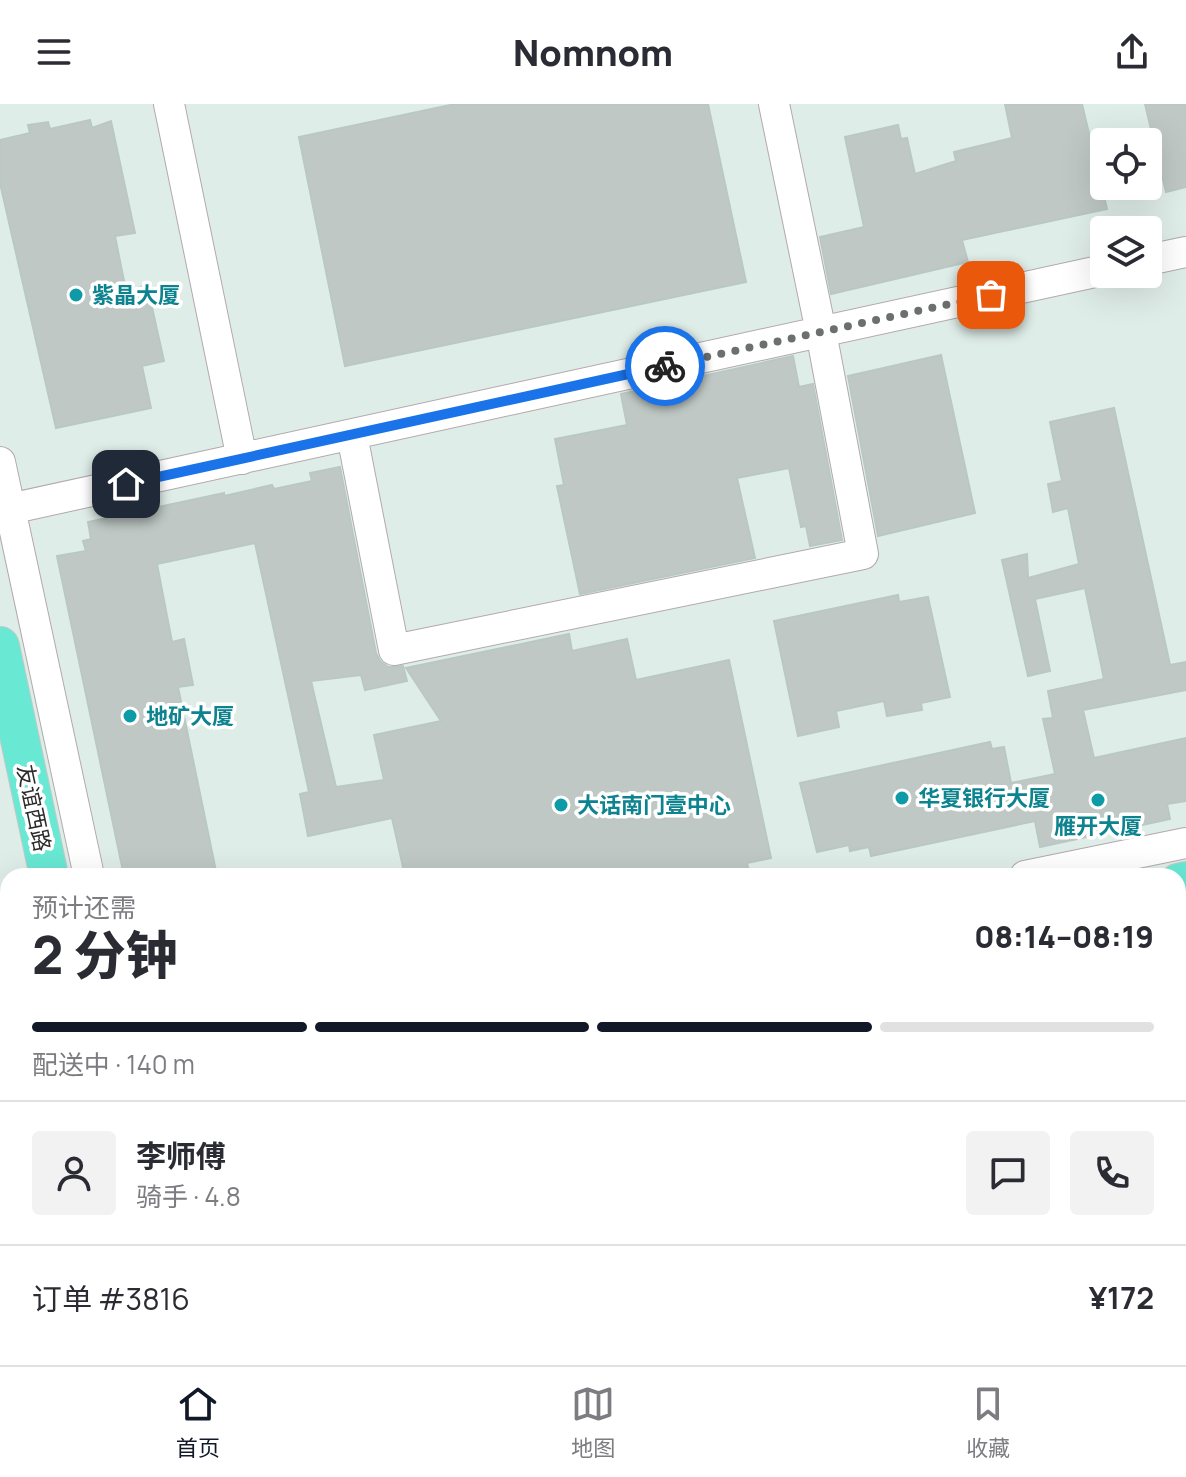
<!DOCTYPE html>
<html lang="zh">
<meta charset="utf-8">
<style>
body{margin:0;font-family:Manrope,"Noto Sans SC",sans-serif;background:#f2f2f3;color:#2b2b33;height:100vh;display:flex;flex-direction:column;font-size:30px;white-space:nowrap}
*{box-sizing:border-box;margin:0}
p{font-size:26px;color:#7c7c81}
.icon{flex:none;width:44px;height:44px;fill:none;stroke:currentColor;stroke-width:2;stroke-linecap:round;stroke-linejoin:round}
.map{position:relative;flex:1;overflow:hidden}
.side{position:absolute;left:0px;top:764px;width:1186px;height:498px;display:flex;flex-direction:column;background:#fff;border-radius:24px 24px 0 0;box-shadow:0 8px 32px #0002}
.side>*{flex:none}
.tools{position:absolute;left:1090px;top:24px;display:grid;gap:16px}
.tools a{display:grid;place-items:center;width:72px;height:72px;border-radius:8px;background:#fff;box-shadow:0 8px 32px #0002;font-size:40px}
.pin{position:absolute;display:grid;place-items:center;width:68px;height:68px;color:#fff;margin:-34px;border-radius:16px;box-shadow:0 4px 12px #0006}
.courier{position:absolute;display:grid;place-items:center;width:80px;height:80px;margin:-40px;border:6px solid #1a73e8;border-radius:50%;background:#fff;color:#222;box-shadow:0 2px 10px #0007}
.summary em{font-style:normal;font-weight:800}
.summary div{display:flex;flex-direction:column-reverse}
.summary{display:flex;align-items:center;justify-content:space-between;height:136px;padding:0 32px}
h1{font-size:52px;font-weight:800;line-height:60px}
.bar{display:grid;grid-template-columns:repeat(4,1fr);gap:12px 8px;align-content:center;height:96px;padding:0 32px}
.bar i{height:10px;border-radius:6px;background:#e1e1e2}
.bar .selected{background:#111827}
.bar p{grid-column:span 4}
.line{display:flex;align-items:center;gap:20px;padding:0 32px;border-top:2px solid #e1e1e2}
.line div{flex:1}
.round{display:grid;place-items:center;flex:none;width:84px;height:84px;border-radius:8px;background:#f2f2f3}
header{display:flex;justify-content:space-between;align-items:center;height:104px;padding:0 32px;background:#fff;font-size:36px;font-weight:800}
.tab-bar{display:flex;justify-content:space-around;align-items:center;height:112px;border-top:2px solid #e1e1e2;background:#fff;font-size:22px;color:#7c7c81}
.tab-bar a{display:grid;justify-items:center;gap:4px}
.tab-bar .selected{color:#111827}
.map>svg:first-child{display:block}
.building{fill:#bfc8c5;stroke:#b9c8c4;stroke-width:2}
.lines{fill:none;stroke-linecap:round;stroke-linejoin:round}
.minor-casing{stroke:#b3a9aa;stroke-width:32}
.major-casing{stroke:#c8c8c8;stroke-width:40}
.minor{stroke:#fff;stroke-width:30}
.major{stroke:#69e8d4;stroke-width:38}
.done{stroke:#6b706e;stroke-width:8;stroke-dasharray:0 14.4}
.route{stroke:#1a73e8;stroke-width:10}
.culture-dot{fill:#0f9aa8;stroke:#fff;stroke-width:3}
.labels{text-anchor:middle;stroke-width:7;stroke-linejoin:round;paint-order:stroke}
.culture-label{font-size:22px;font-weight:bold;fill:#0d838f;stroke:#fff;text-anchor:start}
.street-label{font-size:22px;fill:#2c2c2c;stroke:#fff}
</style>
<header><svg class="icon" aria-label="menu" viewBox="0 0 24 24"><path d="M4 6h16M4 12h16M4 18h16"/></svg>Nomnom<svg class="icon" aria-label="share" viewBox="0 0 24 24"><path d="M12 15V3M7 8l5-5 5 5M5 13v7h14v-7"/></svg></header>
<div class="map">
<svg width="1186" height="1261" viewBox="0 0 1186 1261">
<rect width="100%" height="100%" fill="#dfede8"/>
<path class="building" d="M455,0h253l38,178 -401,84 -46,-229z
M1005,0h77l25,105 -145,31 6,22 -137,32 -11,-57 44,-10 -19,-90 53,-12 3,14 6,-1 8,36 41,-13 -2,-9 58,-14z
M1145,0h41v83l-20,5z
M90,16l2,8 19,-7 24,112 -20,3 11,55 21,-6 17,76 -22,5 9,42 -95,20 -56,-245v-43l30,-7 -2,-8 20,-3 2,7z
M941,251l34,158 -97,23 -30,-160z
M793,252l6,31 14,-3 29,156 -32,6 -4,-20 -5,1 -12,-59 -52,10 18,80 -175,36 -23,-108 7,-1 -9,-46 72,-14 -6,-31z
M1114,304l56,257 16,-3v28l-103,20 11,48 92,-20v63l-19,3 3,15 -130,28 -5,-26 -164,35 -2,-9 -19,4 -1,-6 -32,7 -17,-69 190,-41 2,7 12,-2 7,36 44,-9 -12,-55 10,-1 -5,-27 56,-12 -19,-91 -50,11 15,72 -22,5 -26,-116 25,-6 1,24 51,-14 -11,-56 -15,4 -5,-28 14,-3 -12,-59z
M340,363l36,186 4,8 8,6 15,-1 4,15 -42,9 -4,-15 -50,6 25,106 48,-7 -10,-45 67,-14 -35,-53 163,-34 3,17 55,-12 9,41 93,-20 42,198 -24,5 3,13h-345l-13,-58 -84,18 -8,-42 9,-2 -54,-249 -98,21 15,78 12,-3 9,46 -15,2 39,189h-93l-67,-320 29,-5 -3,-10 8,-2 -3,-17 136,-29v3l48,-11 2,4 38,-8 -2,-8z
M898,491l1,7 29,-5 22,100 -29,6 1,7 -35,6 -3,-15 -48,10 3,16 -41,9 -24,-115z"/>
<g class="lines">
<g class="minor-casing">
<path id="minor" d="M169,0l73,355
M1148,156l38,-8
M352,331l42,215 469,-96 -42,-222 -47,-228
M0,358l89,414
M0,407l1104,-241
M1025,772l161,-33
M0,802l8,39
M1178,905l8,-1
M0,989l8,-1
M0,1149l8,-2
M92,1254l2,7
M193,1254l2,7"/>
</g>
<g class="major-casing">
<path id="major" d="M0,542l49,230
M1178,779l8,-2
M1178,860l8,-1
M0,1020l8,-2
M0,1111l8,-2
M153,1254l2,7"/>
</g>
<use href="#minor" class="minor"/>
<use href="#major" class="major"/>
</g>
<g class="lines">
<path class="done" d="M665,262l326,-71"/>
<path class="route" d="M126,380l539,-118"/>
</g>
<g class="culture-dot">
<circle cx="76" cy="191" r="8"/>
<circle cx="130" cy="612" r="8"/>
<circle cx="902" cy="694" r="8"/>
<circle cx="1098" cy="696" r="8"/>
<circle cx="561" cy="701" r="8"/>
</g>
<g class="labels">
<g class="culture-label">
<text x="92" y="199">紫晶大厦</text>
<text x="146" y="620">地矿大厦</text>
<text x="918" y="702">华夏银行大厦</text>
<text x="577" y="709">大话南门壹中心</text>
<text x="1098" y="730" text-anchor="middle">雁开大厦</text>
</g>
<g class="street-label">
<text transform="translate(34 704) rotate(78)" y="8">友谊西路</text>
</g>
</g>
</svg>
<div class="tools">
<a><svg class="icon" aria-label="locate" viewBox="0 0 24 24"><circle cx="12" cy="12" r="6"/><path d="M12 2v4M12 18v4M2 12h4M18 12h4"/></svg></a>
<a><svg class="icon" aria-label="layers" viewBox="0 0 24 24"><path d="M12 4l9 5-9 5-9-5zM3 14l9 5 9-5"/></svg></a>
</div>
<div class="pin" style="left:991px;top:191px;background:#ea580c"><svg class="icon" aria-label="bag" viewBox="0 0 24 24"><path d="M5 8h14l-1 12H6zM9 8a3 3 0 0 1 6 0"/></svg></div>
<div class="pin" style="left:126px;top:380px;background:#1f2937"><svg class="icon" aria-label="home" viewBox="0 0 24 24"><path d="M3 11l9-7 9 7M6 9v11h12V9"/></svg></div>
<div class="courier" style="left:665px;top:262px"><svg class="icon" aria-label="bike" viewBox="0 0 24 24"><circle cx="6" cy="16" r="4"/><circle cx="18" cy="16" r="4"/><path d="M6 16l4-8h5l3 8M10 8l3 8H6M13 5h3"/></svg></div>
<section class="side">
<div class="summary"><div><h1>2 分钟</h1><p>预计还需</p></div><em>08:14–08:19</em></div>
<div class="bar"><i class="selected"></i><i class="selected"></i><i class="selected"></i><i></i><p>配送中 · 140 m</p></div>
<div class="line" style="height:144px"><a class="round"><svg class="icon" aria-label="person" viewBox="0 0 24 24"><circle cx="12" cy="8" r="4"/><path d="M4 21q1-7 8-7t8 7"/></svg></a><div><b>李师傅</b><p>骑手 · 4.8</p></div><a class="round"><svg class="icon" aria-label="chat" viewBox="0 0 24 24"><path d="M4 5h16v11H9l-5 4z"/></svg></a><a class="round"><svg class="icon" aria-label="phone" viewBox="0 0 24 24"><path d="M5 4h4l2 5-3 2q2 4 5 5l2-3 5 2v4C11 20 4 13 5 4z"/></svg></a></div>
<div class="line" style="height:104px"><div>订单 #3816</div><b>¥172</b></div>
</section>
</div>
<nav class="tab-bar">
<a class="selected"><svg class="icon" aria-label="home" viewBox="0 0 24 24"><path d="M3 11l9-7 9 7M6 9v11h12V9"/></svg>首页</a>
<a><svg class="icon" aria-label="map" viewBox="0 0 24 24"><path d="M3 6l6-2 6 2 6-2v14l-6 2-6-2-6 2zM9 4v14M15 6v14"/></svg>地图</a>
<a><svg class="icon" aria-label="saved" viewBox="0 0 24 24"><path d="M7 4h10v16l-5-4-5 4z"/></svg>收藏</a>
</nav>
